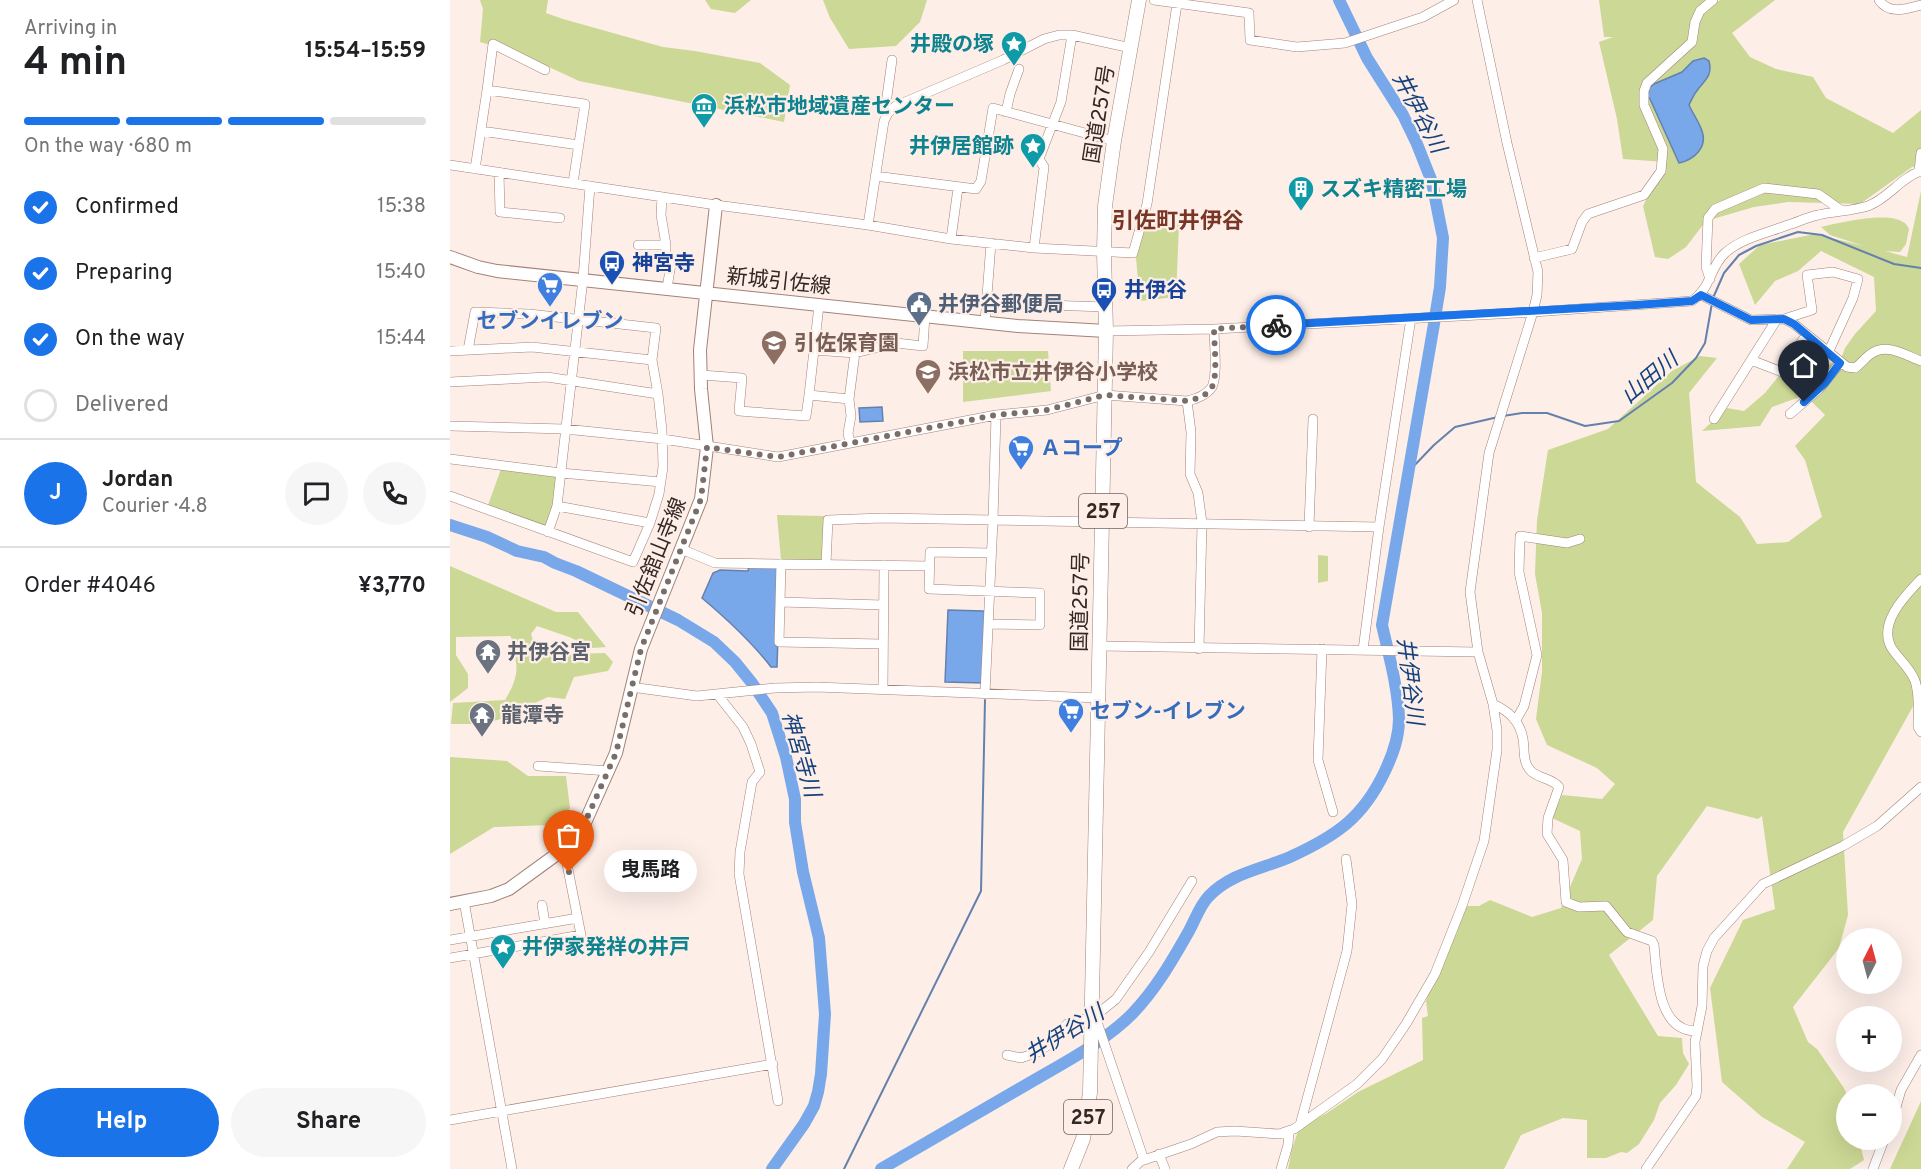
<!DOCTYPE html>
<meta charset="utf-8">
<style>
body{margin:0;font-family:Overpass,"Noto Sans JP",sans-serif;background:#f6f6f6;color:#202124;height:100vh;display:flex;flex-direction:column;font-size:22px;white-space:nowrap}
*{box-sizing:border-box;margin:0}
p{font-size:20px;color:#757577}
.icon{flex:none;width:33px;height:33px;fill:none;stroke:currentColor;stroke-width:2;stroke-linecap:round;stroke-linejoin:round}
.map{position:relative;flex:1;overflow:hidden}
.details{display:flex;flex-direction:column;background:#fff;width:450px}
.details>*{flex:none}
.needle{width:39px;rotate:6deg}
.fabs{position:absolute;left:1386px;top:928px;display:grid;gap:12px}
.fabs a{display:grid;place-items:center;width:66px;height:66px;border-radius:50%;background:#fff;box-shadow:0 6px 24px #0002;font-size:30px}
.pin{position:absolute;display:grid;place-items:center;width:51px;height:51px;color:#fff;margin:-62px -26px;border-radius:50% 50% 50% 0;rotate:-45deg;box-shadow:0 0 6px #0007}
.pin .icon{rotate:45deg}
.courier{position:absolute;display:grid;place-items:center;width:60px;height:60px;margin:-30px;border:4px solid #1a73e8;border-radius:50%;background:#fff;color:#222;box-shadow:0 2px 8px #0007}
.bubble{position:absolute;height:42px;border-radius:21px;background:#fff;box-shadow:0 6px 24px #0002;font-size:20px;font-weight:700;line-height:42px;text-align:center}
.overview em{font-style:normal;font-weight:700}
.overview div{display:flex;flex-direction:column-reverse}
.overview{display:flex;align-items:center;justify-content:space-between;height:102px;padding:0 24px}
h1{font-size:39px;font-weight:700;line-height:45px}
.bar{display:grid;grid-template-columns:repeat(4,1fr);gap:9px 6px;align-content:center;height:72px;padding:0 24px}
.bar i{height:8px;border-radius:4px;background:#e0e0e0}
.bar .active{background:#1a73e8}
.bar p{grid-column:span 4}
.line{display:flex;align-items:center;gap:15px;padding:0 24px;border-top:2px solid #e0e0e0}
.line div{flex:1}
.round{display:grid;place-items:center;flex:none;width:63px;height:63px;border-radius:32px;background:#f6f6f6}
ol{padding:0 24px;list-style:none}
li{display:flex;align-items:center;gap:18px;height:66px}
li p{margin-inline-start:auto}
li .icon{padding:6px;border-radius:50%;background:#1a73e8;color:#fff;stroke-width:4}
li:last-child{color:#757577}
li i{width:33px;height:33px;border:3px solid #e0e0e0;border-radius:50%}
.cta{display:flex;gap:12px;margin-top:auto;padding:12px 24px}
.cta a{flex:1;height:69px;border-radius:36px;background:#1a73e8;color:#fff;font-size:24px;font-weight:700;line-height:69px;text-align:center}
.cta a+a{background:#f6f6f6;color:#202124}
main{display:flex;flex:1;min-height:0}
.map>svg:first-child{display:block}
.green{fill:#ccd895}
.water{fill:#78a8ea;stroke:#6481ae;stroke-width:1.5}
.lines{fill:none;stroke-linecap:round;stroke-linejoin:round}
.stream{stroke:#6481ae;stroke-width:2}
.river{stroke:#78a8ea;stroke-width:12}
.minor-casing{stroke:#a48276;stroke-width:10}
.major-casing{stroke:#a48276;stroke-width:14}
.highway-casing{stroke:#a48276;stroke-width:15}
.minor{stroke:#fff;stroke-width:9}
.major{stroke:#fff;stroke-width:12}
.highway{stroke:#fff;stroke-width:14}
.done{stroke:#7b6d67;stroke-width:6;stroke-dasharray:0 10.8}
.route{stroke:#1a73e8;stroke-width:8}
.labels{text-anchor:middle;stroke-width:4.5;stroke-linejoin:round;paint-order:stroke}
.shield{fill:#fdeee8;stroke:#71635d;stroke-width:1.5}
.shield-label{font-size:20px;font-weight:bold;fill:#352722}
.culture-label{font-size:21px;font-weight:bold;fill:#0d838f;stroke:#fdeee8;text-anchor:start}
.street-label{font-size:21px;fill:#352722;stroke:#fdeee8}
.transit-label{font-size:21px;font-weight:bold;fill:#164399;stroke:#fdeee8;text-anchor:start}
.service-label{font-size:21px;font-weight:bold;fill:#4e5e75;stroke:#fdeee8;text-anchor:start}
.shop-label{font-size:21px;font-weight:bold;fill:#366cbe;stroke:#fdeee8;text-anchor:start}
.education-label{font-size:21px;font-weight:bold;fill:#785e54;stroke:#fdeee8;text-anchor:start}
.worship-label{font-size:21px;font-weight:bold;fill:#5b616d;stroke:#fdeee8;text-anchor:start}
.water-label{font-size:22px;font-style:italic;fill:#14427d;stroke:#fdeee8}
.neighbourhood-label{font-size:22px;font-weight:bold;fill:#793525;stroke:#fdeee8}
</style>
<main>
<section class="details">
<div class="overview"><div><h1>4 min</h1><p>Arriving in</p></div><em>15:54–15:59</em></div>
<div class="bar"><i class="active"></i><i class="active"></i><i class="active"></i><i></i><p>On the way · 680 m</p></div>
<ol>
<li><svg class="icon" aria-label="check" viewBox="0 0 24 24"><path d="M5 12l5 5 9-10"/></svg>Confirmed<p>15:38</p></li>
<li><svg class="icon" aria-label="check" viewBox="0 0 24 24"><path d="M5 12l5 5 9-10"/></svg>Preparing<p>15:40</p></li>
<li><svg class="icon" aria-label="check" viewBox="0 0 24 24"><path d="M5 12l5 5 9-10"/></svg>On the way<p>15:44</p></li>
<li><i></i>Delivered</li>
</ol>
<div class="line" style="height:108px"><b class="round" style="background:#1a73e8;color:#fff">J</b><div><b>Jordan</b><p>Courier · 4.8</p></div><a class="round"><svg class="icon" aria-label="chat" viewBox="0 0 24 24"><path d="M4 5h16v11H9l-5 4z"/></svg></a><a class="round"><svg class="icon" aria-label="phone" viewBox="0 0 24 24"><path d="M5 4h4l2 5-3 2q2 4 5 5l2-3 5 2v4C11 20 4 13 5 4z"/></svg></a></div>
<div class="line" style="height:78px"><div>Order #4046</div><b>¥3,770</b></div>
<div class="cta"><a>Help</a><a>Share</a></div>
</section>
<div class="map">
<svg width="1471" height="1169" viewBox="0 0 1471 1169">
<rect width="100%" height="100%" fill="#fdeee8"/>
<path class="green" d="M30,0h68l-2,13 17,6 100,28 32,4 65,12 30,22 -6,37 -205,-41 -56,-26 -43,-13 3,-33z
M255,0h46l-16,13 -24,-4z
M373,0h104l-7,22 -24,24 -47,3 -19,-31z
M1149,0h109l-5,13 17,-13h55l-43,33 18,24 26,12 37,8 13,21 67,35 28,-23v55l-9,2 -52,37 -72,-2 -34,5 -48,14 -20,26 -18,12 -13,-2 -12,-51 22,-44 -42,-3 -6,-40 -18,-77 14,-5h-9z
M1471,191v501l-78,140 5,83 -9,33 -46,59 15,35 9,7 27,39 3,7 -1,45h13l5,20 -14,9h-63l18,-27 -43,-25 -40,-35 -12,-94 33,-68 32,-11 -13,-93 -4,3 -51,-13 -50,70 -4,44 -44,35 49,81 24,2 1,15 6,11 -13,21 -16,18 -6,17 -15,24 -12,9 -6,-1 -15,6h-19v-38l-24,-2 -42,17 -17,34h-216l4,-20 7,-21 28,-15 31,-21 65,-32 -1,-42 6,-2 -2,-15 15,-42 15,-24 10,-29h13l11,-6 42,17 29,-9 21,-49 -2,-28 -28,-13 10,-23 40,4 13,-15 -18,-16 -50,-23 -11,-26 6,-47v-59l-7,-39 2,-54 11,-70 60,-21 64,-58 28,-15 17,2 -28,35 7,89 44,35 17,27 31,-2 34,-25 -17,-57 -10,-14 30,-31 -18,-18 -4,-1 -31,11 -12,19 -58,5 25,-23 17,3 21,-18 17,-21 15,7 13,-3 32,-20 3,-8 10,-14 21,-23 -2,-34 -53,-26 -23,20 -23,10 -20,24 -16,-41 21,-19 55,-11 49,12 -34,-11 -9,-8c17,-4 67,-16 82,-5 3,1 5,5 6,7l-3,15 -6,8 -15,-1 22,6z
M697,220l32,4 -3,73 -36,4 -4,-43z
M513,351h85l3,40 -88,11z
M51,469l56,7 -3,29 -8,22 -58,-22z
M327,515l47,1 -2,45 -41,-1z
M868,555l10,1v25l-10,2z
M0,566l106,46h22l28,35 -13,1 -24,-11 -32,-11 -6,8 6,19 30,1 38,-1 8,9 -5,9 -34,6 -9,22 -17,-2 -50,23 -25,4h-22l2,-21 52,-3c9,-15 16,-30 8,-48l3,-7 -6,-9 -54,1v18l12,19v14l-18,14z
M0,757l57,4 21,15h38l4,32 -7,10 -12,7 -57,2 -44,27z
M1471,1101v68h-31z"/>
<path class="water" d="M1254,58l5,3c4,16 -5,19 -13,31 -3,4 -5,9 -7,13 4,9 10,17 13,26 6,17 -9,29 -23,32l-29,-64 -2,-2 1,-9 5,-4 28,-12 11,-11z
M432,407l1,14 -23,1 -1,-14z
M299,566h29l2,4 -3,97h-6c-20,-26 -43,-47 -69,-69l11,-25 7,-3 28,1z
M498,610l35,1 4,3 -3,69 -39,-1z"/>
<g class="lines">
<path class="stream" d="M1263,298l11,-25 15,-18 17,-9 42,-14 24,3 72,29 27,4
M1053,416l19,-3h25l38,13 34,-5 53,-38 24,-25 9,-15 7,-40
M959,471l25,-26 21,-18 43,-10
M394,1169l137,-278 4,-191"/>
<path class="river" d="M0,525l37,12 30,14 27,6 11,6 21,8 102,49 36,22 21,20 17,21 20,30 14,44 9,42v23l8,50 16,66 6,76 -4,60 -3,18 -4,14 -10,18 -32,45
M431,1169c50,-29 100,-58 150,-87 34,-20 73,-40 101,-68 24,-25 40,-53 57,-83 6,-11 11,-26 20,-35 22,-23 53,-27 81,-39 46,-21 73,-39 95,-86 8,-17 14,-33 14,-52 -1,-32 -10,-63 -17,-94l52,-301 6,-37 3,-49 -11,-56 -15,-38 -14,-29 -36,-57 -28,-58"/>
<g class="minor-casing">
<path id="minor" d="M704,0l95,13 1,27 47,7 48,-4 78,-26 31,-17
M1429,0c10,15 27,9 42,5
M37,90l6,-46 52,26
M556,112l4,-18 9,-25
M437,115l-2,-4 7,-51
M31,131l98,14
M0,165l266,40 152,20 83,14 83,9 99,5 14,-49 30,-200
M25,169l12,-79 98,14 -12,79
M1469,171l2,-18
M49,172l1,40 60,6
M425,176l101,13 5,-8 12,-73 121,33
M212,197l-1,18 5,30
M418,225l16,-104 4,-8 8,-7 107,-46 41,-21 15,-4h13l59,13
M501,239l7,-51
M188,245h28v11l5,8 -4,24
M584,248l10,-81 -5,-8 22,-57 11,-67
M1084,258l38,-9 10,-27 6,-8 56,-19 17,-24 2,-22 -19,-44v-14l3,-8 45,-41 3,-20 5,-11 13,-11
M1260,279l-4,-12 2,-49 7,-9 49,-21 54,6 24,17
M1251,295l50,25 33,-1 10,5 53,43 8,1c7,-5 11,-12 19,-16 15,-8 33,4 47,9
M537,303l119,4
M369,305l-10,90 40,4
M1334,319l28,-9 -5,-35 26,-3 25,7 -5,19 -25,55
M535,322l6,-79
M656,331l108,-2 319,-17 159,-11c20,-14 17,-33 33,-48 17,-15 42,-20 63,-28 10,-3 20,-8 30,-10 17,-4 34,-4 50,-9 21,-8 32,-28 53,-35
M364,350l41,3 41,-10 27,3 2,-30
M0,351l82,-4 120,13
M1301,360l31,12 24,-37
M251,375l41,3 -3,33 67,5 3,-21
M0,382l97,-5 111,17
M1340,414l29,-25 21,-26
M546,415l-3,105 386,7
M1264,419l63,-100
M0,426l115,3 98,10 115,18 218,-42 51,-5 58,-15 82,6
M400,443l-2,-10 3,-17 -2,-17 6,-46
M0,459l111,14 100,9
M0,496l183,66 17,-39 9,-29 4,-27 -1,-37 -4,-36 -6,-34 4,-32 -127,-14 -54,-2 -7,38
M107,506l93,17
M859,527l4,-108
M98,532l9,-26 26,-227 7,-93
M231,549l34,14 215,3
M331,564l-2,78 104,2
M376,564l2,-44 54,-2 111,2 -8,174
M1471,579c-15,16 -43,43 -30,68 7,12 19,20 24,34 5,14 3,32 3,46l3,5
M331,602l102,3
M539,624l51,1v-32l-111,-4 1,-37 62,1
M650,646l378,6
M749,649l3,-126 -4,-30 -8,-19 1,-42 -4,-31c9,-2 19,-5 25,-14 6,-12 2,-44 2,-58
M872,649l-4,111 15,52
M913,650l16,-123 32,-209
M181,687l66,9 78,-8 41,-1 283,11
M433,689l1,-124
M267,694l26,33 8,17 9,28 -8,10 -12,70 -1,22 39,227
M1043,704c16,7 27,17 30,35 2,11 -1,23 8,32 8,8 21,7 28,16l-11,31 -1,16 16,26 3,42 13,5 27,-1 21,26 25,9 2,4c3,28 3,86 42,86
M1066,720l8,-14 13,-51 -18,-83 1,-36 47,7 13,-4
M88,766l71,5
M14,901l48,268
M92,905l3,18
M0,940l128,-22
M0,958l131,-23 -17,-86
M645,1016l49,144
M557,1055l14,3 17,-6 10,-7 19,-21 28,-8 21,-17 33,-47 43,-71
M0,1120l323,-56
M1442,1121l9,-31 20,-35
M850,1125l47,-174 5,-47 -6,-45
M709,1154l6,15
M682,1169l9,-8 50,-17 26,-12 18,-1 44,3 15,-5 63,-45 25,-25 24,-35 29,-50 27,-68 22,-65 13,-91v-20l-4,-26 -15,-52 -8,-60 19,-139 44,-141 4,-17 1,-23 -31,-129 -30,-143
M831,1169l7,-24 1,-14
M1196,1169l50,-73 1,-10 -2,-44 7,-36 1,-40 4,-15 7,-13 49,-54 80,-38 34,-20 44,-39
M1423,1169l11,-29"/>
</g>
<g class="major-casing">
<path id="major" d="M0,257l28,10 19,4 521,55 88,5
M0,904l41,-8 18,-7 55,-40 19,-22 33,-74 25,-104 60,-150 6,-52 -6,-58 -1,-39 16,-145"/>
</g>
<g class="highway-casing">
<path id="highway" d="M621,1169l12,-30 7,-46 16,-762 -2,-79 1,-46 9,-65 25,-141"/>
</g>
<use href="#minor" class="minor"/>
<use href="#major" class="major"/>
<use href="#highway" class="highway"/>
</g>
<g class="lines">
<path class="done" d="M119,872l-5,-23 19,-22 33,-74 25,-104 60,-150 6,-52 71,10 218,-42 51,-5 58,-15 82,6c9,-2 20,-5 25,-14 6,-12 2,-44 2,-58l62,-4"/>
<path class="route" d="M826,325l360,-20 56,-4 9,-6 50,25 33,-1 10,5 46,39 -15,20 -21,19"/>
</g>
<defs>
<g id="sight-pin" transform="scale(1.35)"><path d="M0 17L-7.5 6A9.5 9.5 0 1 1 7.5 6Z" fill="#0f9aa8" stroke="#fdeee8"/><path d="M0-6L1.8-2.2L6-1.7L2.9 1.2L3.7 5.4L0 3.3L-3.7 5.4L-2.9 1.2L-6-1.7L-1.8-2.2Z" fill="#fff"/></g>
<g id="museum-pin" transform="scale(1.35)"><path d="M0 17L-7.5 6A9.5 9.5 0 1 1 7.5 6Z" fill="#0f9aa8" stroke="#fdeee8"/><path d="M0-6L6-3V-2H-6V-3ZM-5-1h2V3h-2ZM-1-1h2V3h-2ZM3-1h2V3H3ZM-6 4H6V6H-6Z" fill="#fff"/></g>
<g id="building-pin" transform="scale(1.35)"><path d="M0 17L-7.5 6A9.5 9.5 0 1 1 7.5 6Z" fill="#0f9aa8" stroke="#fdeee8"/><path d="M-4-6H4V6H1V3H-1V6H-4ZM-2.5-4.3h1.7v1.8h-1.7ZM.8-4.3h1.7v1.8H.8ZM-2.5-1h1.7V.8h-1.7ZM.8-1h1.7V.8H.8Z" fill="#fff"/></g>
<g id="bus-pin" transform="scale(1.35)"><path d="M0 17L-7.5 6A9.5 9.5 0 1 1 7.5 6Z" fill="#1a4fb4" stroke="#fdeee8"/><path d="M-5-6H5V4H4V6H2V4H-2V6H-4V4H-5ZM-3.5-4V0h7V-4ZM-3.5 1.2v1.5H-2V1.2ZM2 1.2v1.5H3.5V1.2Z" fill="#fff"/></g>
<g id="supermarket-pin" transform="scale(1.35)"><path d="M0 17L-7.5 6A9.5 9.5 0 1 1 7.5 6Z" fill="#3f7fe0" stroke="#fdeee8"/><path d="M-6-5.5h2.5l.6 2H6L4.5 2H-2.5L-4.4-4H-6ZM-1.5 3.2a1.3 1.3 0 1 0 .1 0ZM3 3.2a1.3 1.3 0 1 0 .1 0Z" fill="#fff"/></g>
<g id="civic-pin" transform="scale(1.35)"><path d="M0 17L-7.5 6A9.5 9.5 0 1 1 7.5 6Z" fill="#5c6f8a" stroke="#fdeee8"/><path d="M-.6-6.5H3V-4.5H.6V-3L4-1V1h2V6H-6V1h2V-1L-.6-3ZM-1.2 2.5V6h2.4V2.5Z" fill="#fff"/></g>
<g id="school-pin" transform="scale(1.35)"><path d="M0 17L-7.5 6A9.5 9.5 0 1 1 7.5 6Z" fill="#8d6e63" stroke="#fdeee8"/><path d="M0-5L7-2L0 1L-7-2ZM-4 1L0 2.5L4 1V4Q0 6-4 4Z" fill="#fff"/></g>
<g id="temple-pin" transform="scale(1.35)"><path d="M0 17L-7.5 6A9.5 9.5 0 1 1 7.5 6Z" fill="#6b7280" stroke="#fdeee8"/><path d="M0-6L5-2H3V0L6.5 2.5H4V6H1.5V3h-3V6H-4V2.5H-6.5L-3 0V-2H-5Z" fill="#fff"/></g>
</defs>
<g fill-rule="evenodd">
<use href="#sight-pin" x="564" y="44"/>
<use href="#museum-pin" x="254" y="106"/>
<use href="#sight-pin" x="583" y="146"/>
<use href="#building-pin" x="851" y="189"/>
<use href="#bus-pin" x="162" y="263"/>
<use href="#supermarket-pin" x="100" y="285"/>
<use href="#bus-pin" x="654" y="290"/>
<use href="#civic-pin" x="469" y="304"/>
<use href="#school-pin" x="324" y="343"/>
<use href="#school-pin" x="478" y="372"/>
<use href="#supermarket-pin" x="571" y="448"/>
<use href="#temple-pin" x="38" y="652"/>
<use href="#supermarket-pin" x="621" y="711"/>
<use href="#temple-pin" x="32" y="715"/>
<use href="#sight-pin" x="53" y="947"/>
</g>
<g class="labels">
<g class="shield">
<rect x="629" y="494" width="48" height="34" rx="4.5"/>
<rect x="614" y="1100" width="48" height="34" rx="4.5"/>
</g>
<g class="shield-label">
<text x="653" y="518">257</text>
<text x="638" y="1124">257</text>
</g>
<g class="culture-label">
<text x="544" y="51" text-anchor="end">井殿の塚</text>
<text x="274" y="113">浜松市地域遺産センター</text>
<text x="564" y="153" text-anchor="end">井伊居館跡</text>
<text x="870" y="196">スズキ精密工場</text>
<text x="72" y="954">井伊家発祥の井戸</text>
</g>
<g class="street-label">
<text transform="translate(649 114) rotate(-81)" y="7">国道257号</text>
<text transform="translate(329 281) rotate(6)" y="7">新城引佐線</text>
<text transform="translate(206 557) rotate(-68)" y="7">引佐舘山寺線</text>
<text transform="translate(630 602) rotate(-89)" y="7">国道257号</text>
</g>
<g class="transit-label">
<text x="182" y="270">神宮寺</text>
<text x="674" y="297">井伊谷</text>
</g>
<g class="service-label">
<text x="488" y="311">井伊谷郵便局</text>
</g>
<g class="shop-label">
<text x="100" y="328" text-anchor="middle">セブンイレブン</text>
<text x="590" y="455">Ａコープ</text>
<text x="640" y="718">セブン-イレブン</text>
</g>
<g class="education-label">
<text x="344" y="350">引佐保育園</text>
<text x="498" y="379">浜松市立井伊谷小学校</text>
</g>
<g class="worship-label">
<text x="57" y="659">井伊谷宮</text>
<text x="51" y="722">龍潭寺</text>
</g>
<g class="water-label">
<text transform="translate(970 112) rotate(62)" y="8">井伊谷川</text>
<text transform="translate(1199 377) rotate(-40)" y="8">山田川</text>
<text transform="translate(961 681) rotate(83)" y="8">井伊谷川</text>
<text transform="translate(352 754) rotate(74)" y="8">神宮寺川</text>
<text transform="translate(614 1033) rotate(-32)" y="8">井伊谷川</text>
</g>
<g class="neighbourhood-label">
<text x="728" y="228">引佐町井伊谷</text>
</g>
</g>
</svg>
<div class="fabs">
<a><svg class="needle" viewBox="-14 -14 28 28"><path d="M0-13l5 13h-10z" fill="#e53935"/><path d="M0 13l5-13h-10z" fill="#757577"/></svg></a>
<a>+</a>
<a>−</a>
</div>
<div class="pin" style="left:119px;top:872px;background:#ea580c"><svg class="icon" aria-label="bag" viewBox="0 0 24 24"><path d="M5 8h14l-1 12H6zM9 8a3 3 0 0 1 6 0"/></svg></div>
<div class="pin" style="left:1354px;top:402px;background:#1f2937"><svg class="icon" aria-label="home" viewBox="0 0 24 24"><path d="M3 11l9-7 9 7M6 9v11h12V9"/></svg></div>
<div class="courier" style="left:826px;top:325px"><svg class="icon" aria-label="bike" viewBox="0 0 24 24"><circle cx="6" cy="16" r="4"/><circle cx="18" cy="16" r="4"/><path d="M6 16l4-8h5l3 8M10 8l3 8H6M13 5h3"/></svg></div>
<div class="bubble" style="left:154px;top:850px;width:93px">曳馬路</div>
</div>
</main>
